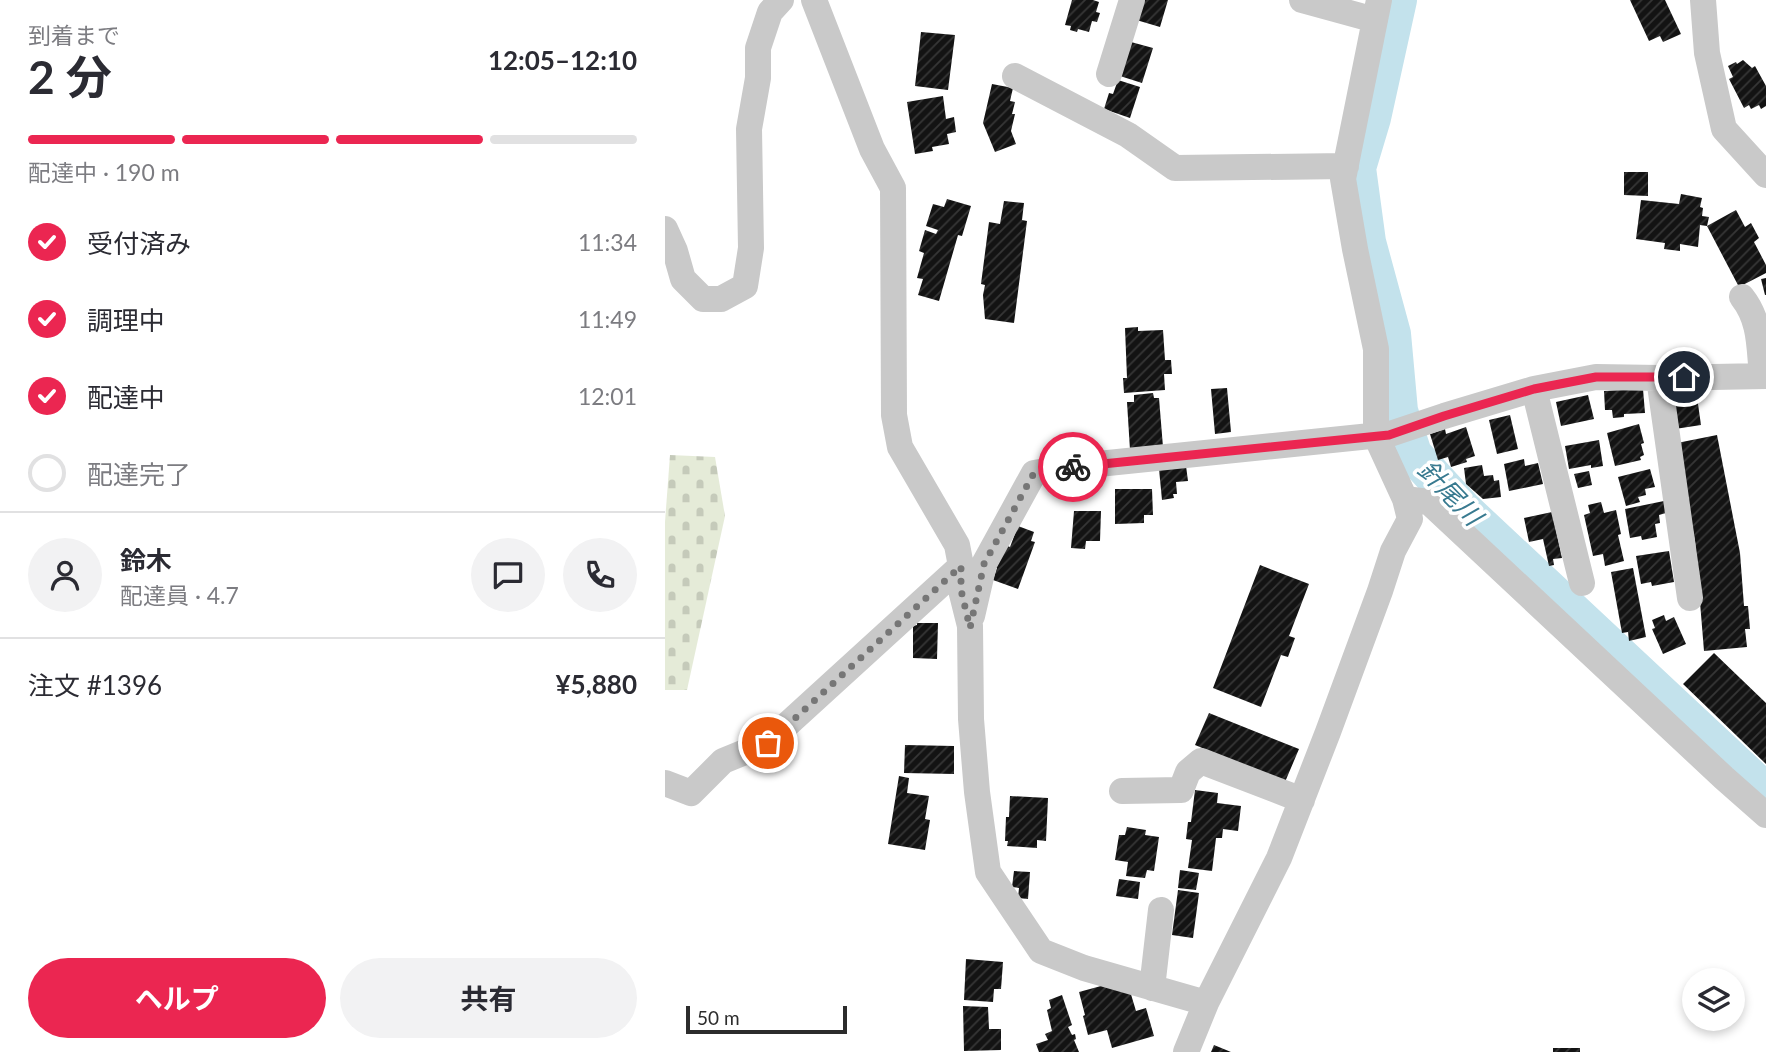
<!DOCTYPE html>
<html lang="ja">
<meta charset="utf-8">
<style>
body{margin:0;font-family:Lato,"Noto Sans JP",sans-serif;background:#f2f2f3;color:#2b2b33;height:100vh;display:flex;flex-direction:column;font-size:26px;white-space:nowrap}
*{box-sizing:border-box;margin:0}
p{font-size:23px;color:#7c7c81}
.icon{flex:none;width:38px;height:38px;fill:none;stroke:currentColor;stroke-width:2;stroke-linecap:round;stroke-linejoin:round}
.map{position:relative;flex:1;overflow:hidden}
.drawer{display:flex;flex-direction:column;background:#fff;width:665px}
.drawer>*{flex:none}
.controls{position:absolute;left:1017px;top:968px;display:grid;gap:14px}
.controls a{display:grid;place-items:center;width:63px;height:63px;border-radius:50%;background:#fff;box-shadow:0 4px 10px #0003;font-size:35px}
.scale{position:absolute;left:21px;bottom:18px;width:161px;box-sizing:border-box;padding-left:7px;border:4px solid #2c2c2c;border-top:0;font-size:19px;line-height:24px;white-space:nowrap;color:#2c2c2c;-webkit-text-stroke:5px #fff;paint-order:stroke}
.pin{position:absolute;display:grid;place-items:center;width:60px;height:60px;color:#fff;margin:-30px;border:4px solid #fff;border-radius:50%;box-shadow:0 2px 7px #0007}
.courier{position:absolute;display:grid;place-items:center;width:70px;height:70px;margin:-35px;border:5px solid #eb2651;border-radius:50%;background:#fff;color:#222;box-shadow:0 2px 9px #0007}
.headline em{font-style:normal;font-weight:700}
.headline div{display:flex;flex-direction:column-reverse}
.headline{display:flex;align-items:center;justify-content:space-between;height:119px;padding:0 28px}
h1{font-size:46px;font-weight:700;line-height:52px}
.bar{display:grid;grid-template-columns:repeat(4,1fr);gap:10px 7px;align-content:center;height:84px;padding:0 28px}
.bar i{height:9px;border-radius:5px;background:#e1e1e2}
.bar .on{background:#eb2651}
.bar p{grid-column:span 4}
.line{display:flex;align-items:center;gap:18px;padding:0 28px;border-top:2px solid #e1e1e2}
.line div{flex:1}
.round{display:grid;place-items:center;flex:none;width:74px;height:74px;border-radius:37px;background:#f2f2f3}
ol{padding:0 28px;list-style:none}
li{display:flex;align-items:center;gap:21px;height:77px}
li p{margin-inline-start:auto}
li .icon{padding:7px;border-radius:50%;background:#eb2651;color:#fff;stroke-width:4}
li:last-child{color:#7c7c81}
li i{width:38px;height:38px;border:4px solid #e1e1e2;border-radius:50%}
.button{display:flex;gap:14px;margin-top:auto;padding:14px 28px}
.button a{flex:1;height:80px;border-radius:42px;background:#eb2651;color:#fff;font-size:28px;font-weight:700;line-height:80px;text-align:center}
.button a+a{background:#f2f2f3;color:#2b2b33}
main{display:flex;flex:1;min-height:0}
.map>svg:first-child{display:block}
.cemetery{fill:url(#cemetery-stones)}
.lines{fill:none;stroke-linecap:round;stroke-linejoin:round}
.river{stroke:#c3e2ec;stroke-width:38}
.building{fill:url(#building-hatch)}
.minor{stroke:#c9c9c9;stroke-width:26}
.done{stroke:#767676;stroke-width:7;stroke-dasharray:0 12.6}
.route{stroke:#eb2651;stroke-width:9}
.labels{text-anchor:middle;stroke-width:7;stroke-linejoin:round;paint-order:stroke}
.water-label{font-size:26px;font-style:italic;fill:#387a90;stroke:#fff}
</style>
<main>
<section class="drawer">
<div class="headline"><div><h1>2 分</h1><p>到着まで</p></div><em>12:05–12:10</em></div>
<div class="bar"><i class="on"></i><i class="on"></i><i class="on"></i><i></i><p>配達中 · 190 m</p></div>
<ol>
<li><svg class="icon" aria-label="check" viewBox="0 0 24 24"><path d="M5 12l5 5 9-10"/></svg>受付済み<p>11:34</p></li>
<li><svg class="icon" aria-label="check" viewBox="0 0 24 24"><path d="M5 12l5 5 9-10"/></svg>調理中<p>11:49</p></li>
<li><svg class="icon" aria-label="check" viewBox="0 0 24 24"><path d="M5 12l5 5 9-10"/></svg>配達中<p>12:01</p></li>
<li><i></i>配達完了</li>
</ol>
<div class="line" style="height:126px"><a class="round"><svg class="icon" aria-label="person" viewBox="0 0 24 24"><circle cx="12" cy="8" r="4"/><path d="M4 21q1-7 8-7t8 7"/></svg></a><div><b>鈴木</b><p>配達員 · 4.7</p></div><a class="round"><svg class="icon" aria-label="chat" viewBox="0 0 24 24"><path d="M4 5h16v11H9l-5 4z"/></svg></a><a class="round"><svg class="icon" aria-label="phone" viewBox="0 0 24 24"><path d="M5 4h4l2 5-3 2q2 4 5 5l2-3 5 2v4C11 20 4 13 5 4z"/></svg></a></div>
<div class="line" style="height:91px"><div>注文 #1396</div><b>¥5,880</b></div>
<div class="button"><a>ヘルプ</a><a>共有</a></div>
</section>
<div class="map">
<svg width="1101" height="1052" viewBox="0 0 1101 1052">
<defs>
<pattern id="cemetery-stones" width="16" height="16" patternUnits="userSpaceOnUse" patternTransform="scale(1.75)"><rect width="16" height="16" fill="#e5ebd8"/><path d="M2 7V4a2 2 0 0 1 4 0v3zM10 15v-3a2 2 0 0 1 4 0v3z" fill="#c5caba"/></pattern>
<pattern id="building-hatch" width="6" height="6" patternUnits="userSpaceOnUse" patternTransform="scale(1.75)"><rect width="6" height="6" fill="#131313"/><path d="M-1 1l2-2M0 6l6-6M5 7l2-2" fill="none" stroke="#363636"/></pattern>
</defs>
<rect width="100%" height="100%" fill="#fff"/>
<path class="cemetery" d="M5,455l45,2 10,59 -38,174h-22v-168z"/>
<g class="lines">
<path class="river" d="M733,0l-26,118 -15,50 10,74 25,92 7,77 14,43 51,56 302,282"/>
</g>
<path class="building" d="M407,0h21l6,2 -3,10 4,1 -3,9 -5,-1 -3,11 -11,-3 -1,3 -7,-2 1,-4 -6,-1z
M479,0h24l-8,27 -27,-8z
M965,0h35l16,34 -18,8 -3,-6 -11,5z
M256,32l34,3 -7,55 -33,-4z
M466,42l22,6 -11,35 -22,-7z
M1078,60l9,8 3,-2 11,20v20l-5,3 -2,-4 -8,4 -2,-4 -5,3 -15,-29 4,-2 -5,-11 8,-4 1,2z
M453,80l22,7 -10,31 -26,-9 5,-16 4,1z
M327,84l21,4 -3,13 5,1 -3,12h3l-4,17 5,13 -21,8 -12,-29z
M278,96l3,23 8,-2 2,15 -9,2 2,10 -17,3 1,4 -18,3 -8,-52z
M959,172h24v24l-24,-1z
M1016,194l21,4 -2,9 3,1 -1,8 7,1 -2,9 -7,-1 -2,22 -18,-3v7l-16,-2 1,-6 -29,-4 5,-39 38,4z
M282,199l24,7 -9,30 -4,-1 -19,66 -21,-6 5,-16 -6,-1 7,-25 -5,-2 6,-21 11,4 2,-4 -12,-4 7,-22 11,3z
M339,201l20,2 -2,17 5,1 -13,102 -29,-4 -2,-24 2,-10 -4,-1 8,-62 11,2z
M1071,210l9,17 6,-4 8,15 -5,4 12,23v8l-27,14 -32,-61z
M1101,278v17h-1l-4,-16z
M473,327v4l25,-1 2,30h6l1,14h-8l1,16 -41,3 -1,-15h4l-2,-50z
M562,388l4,44 -16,2 -4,-45z
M978,389l2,24 -21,1v3l-11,1 -1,-8h-7l-1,-19z
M1031,390l5,35 -26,4 -5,-35z
M488,393l1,5h5l4,49 -33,3 -3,-48h7v-7z
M923,395l6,24 -33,7 -5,-24z
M845,415l8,34 -21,5 -8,-34z
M974,424l5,19 -3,1 3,11 -4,2 1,3 -26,6 -8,-33z
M801,427l9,29 -9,3 1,3 -16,5 -3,-10 -10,3 -8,-26 15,-5 1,5z
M1052,435l23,118 4,53h4l2,23h-5l2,18 -43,4 -9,-110 -18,-98z
M934,440l4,26 -12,2v-3l-22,4 -4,-23z
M859,459l1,7 13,-3 5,21 -34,7 -5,-27z
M817,465l2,11 9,-1 1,6 5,-1 2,17 -18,2 -17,-15 -2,-16z
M521,466l2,15 -12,1 1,12h-4l1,4 -12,2 -3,-31z
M985,469l5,18 -10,2 1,6 -8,2 2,5 -14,4 -8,-29z
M924,471l3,14 -14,3 -4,-14z
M450,489h37l1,26h-9v8l-29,1z
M999,501l2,12 -7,2 1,8 -5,1 2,13 -15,3 -1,-4 -11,2 -5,-29z
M936,502l3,11 12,-3 5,24 -3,1 6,26 -19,5 -2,-12 -10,2 -9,-41 6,-2 -2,-8z
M409,511h27l-1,30h-14l-1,8 -14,-1z
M887,512l10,46 -9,1 1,6 -5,1 -6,-27 -14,3 -5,-24z
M353,526l16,6 -3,9 4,1 -17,47 -25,-9 4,-12 -3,-1 11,-22 5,2z
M1004,551l5,31 -22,4 -1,-4 -10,2 -5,-28z
M595,565l49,19 -20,52 6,2 -7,19 -7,-2 -20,52 -48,-19z
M968,568l13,69 -17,4 -1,-9 -6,1 -11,-61z
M999,615l2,6 8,-4 12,27 -23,10 -11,-25 3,-1 -3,-8z
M252,623h21l-1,36 -24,-1v-32l4,-1z
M1049,653l52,50v61l-83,-80z
M544,713l90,36 -14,33 -90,-37z
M240,745l49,1v28l-50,-1z
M234,776l10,2 -2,15 22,3 -4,23 5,1 -5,30 -37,-6z
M530,790l23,3 -1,10 24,3 -3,25 -15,-2 -1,9h-6l-4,33 -24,-3 4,-28 -6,-1 2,-17h3z
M345,796l38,2 -2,43 -9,-1v8l-30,-2 1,-5h-3l1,-24h3z
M462,827l19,3 -1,5 14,2 -5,34 -7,-1 -2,8 -19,-2 2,-14 -13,-2 4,-25h6z
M515,870l19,3 -3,17 -18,-2z
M349,871l16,1 -2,27 -10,-1 1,-10 -7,-1z
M454,879l21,3 -2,17 -22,-3z
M513,890l21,3 -6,45 -21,-3z
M301,959l37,3 -2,27h-7l-1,13 -29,-2z
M447,983l18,8 6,20 10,-3 8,28 -42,12 -5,-18 -19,5 -5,-19 2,-1 -6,-23z
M397,995l10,30 -4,2 4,8 3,-1 1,5 -2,1 5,12h-40l-3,-8 12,-4 -3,-6 7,-3 -5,-21 4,-2 -2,-8z
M298,1006l25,1 1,22h12v21l-37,1z
M549,1045l17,7h-20z
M888,1048h27v4h-27z"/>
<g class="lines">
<path class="minor" d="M149,0l58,149 21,39 1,227 6,32 57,98 4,21v24l9,36 1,93 6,73 11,80 53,79 43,17 122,35
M637,0l73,20
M1038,0l4,53 17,76 42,46
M444,74l23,-74
M350,76l113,59 47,33 171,-2
M0,229l10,22 8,28 20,20h18l24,-13 6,-38 -2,-119 9,-51v-30l12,-36 11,-12
M1077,297c19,24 17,50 20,79
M994,378l31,220
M869,389l48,194
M740,499l24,3 295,276 42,37
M307,616l12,-52 50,-91 35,-6 321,-33 54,-18 90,-27 62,-12 63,1 107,-2
M0,783l26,10 32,-32 44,-18 194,-177
M457,791l59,-1 7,-18 13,-11 101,39
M487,988l9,-78
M521,1052l20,-49 73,-145 49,-126 52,-141 13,-40 17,-32 -5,-20 -29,-63v-87l-21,-100 -12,-70 36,-179"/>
</g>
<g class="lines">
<path class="done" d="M103,743l193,-177v24l9,38 14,-64 50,-91 39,-6"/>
<path class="route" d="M408,467l316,-32 55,-19 90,-27 62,-12h88"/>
</g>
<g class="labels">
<g class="water-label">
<text transform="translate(785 493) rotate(46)" y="9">針尾川</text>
</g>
</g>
</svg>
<div class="controls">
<a><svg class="icon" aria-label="layers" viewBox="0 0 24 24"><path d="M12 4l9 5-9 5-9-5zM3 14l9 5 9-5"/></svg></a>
</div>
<div class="scale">50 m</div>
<div class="pin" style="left:103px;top:743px;background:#ea580c"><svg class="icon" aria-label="bag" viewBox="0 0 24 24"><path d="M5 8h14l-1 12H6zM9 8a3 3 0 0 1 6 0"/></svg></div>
<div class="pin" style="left:1019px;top:377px;background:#1f2937"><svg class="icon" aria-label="home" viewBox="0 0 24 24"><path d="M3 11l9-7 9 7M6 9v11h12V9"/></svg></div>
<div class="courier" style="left:408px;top:467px"><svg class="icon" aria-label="bike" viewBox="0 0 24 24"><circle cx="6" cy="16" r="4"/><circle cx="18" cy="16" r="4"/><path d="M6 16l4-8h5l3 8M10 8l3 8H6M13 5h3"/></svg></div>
</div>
</main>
